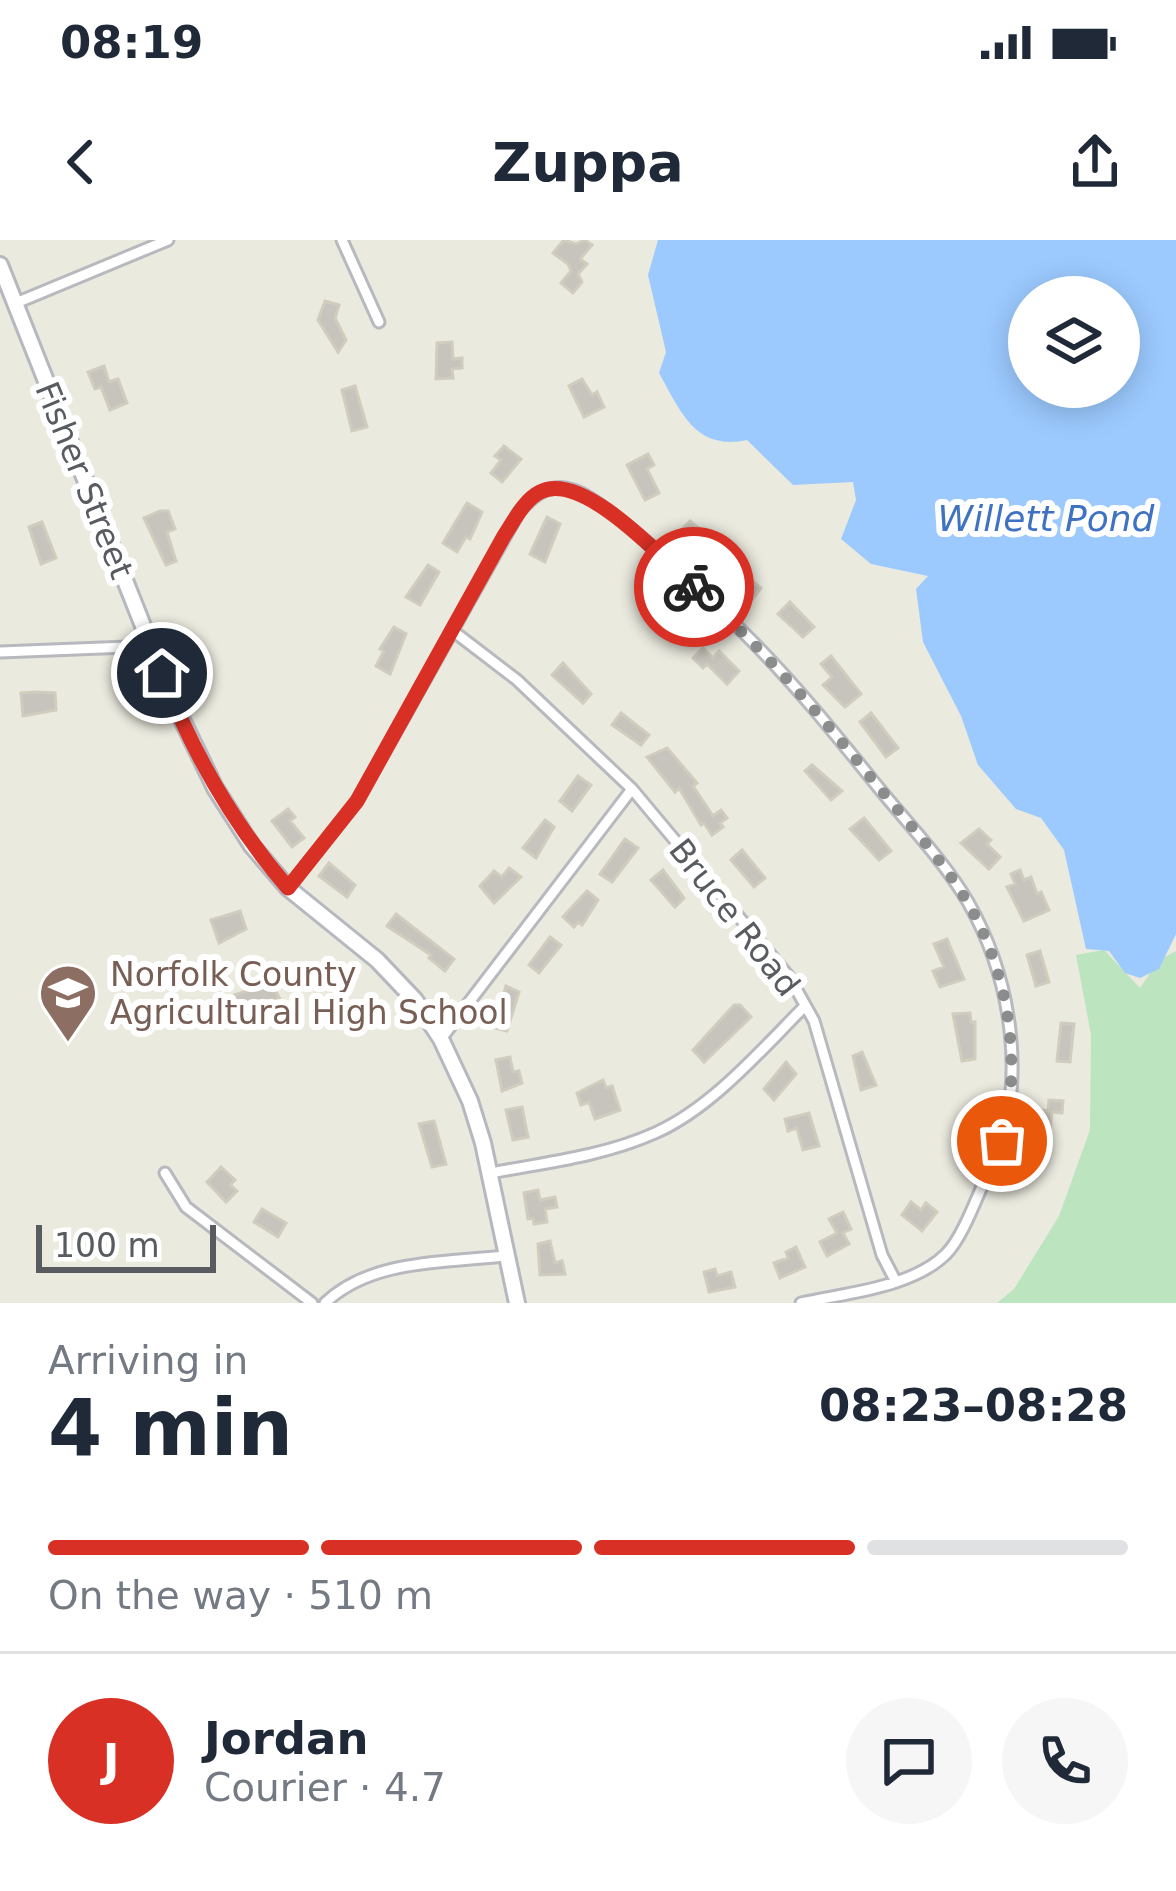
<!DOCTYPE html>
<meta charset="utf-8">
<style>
body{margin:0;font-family:"DejaVu Sans",sans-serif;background:#f6f6f7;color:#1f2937;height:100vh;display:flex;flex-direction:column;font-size:45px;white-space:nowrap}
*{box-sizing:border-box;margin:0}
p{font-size:39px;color:#747a83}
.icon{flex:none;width:66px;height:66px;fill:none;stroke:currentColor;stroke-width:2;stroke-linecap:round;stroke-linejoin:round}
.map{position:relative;height:1063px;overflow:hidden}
.drawer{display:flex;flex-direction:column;background:#fff;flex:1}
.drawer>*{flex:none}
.controls{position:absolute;left:1008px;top:36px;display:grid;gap:24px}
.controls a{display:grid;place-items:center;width:132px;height:132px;border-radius:50%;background:#fff;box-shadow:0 6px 30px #0003;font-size:60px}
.scale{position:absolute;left:36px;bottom:30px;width:180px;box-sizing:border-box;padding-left:12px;border:6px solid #585b60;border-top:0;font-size:33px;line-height:42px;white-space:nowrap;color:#585b60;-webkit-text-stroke:9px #fff;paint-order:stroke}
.pin{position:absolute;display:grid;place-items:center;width:102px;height:102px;color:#fff;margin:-51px;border:6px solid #fff;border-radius:50%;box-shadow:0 3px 12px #0007}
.courier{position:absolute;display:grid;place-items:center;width:120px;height:120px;margin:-60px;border:9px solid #d93025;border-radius:50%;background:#fff;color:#222;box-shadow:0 3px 15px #0007}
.head em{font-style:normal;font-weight:800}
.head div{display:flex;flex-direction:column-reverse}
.head{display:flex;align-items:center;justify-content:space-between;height:204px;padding:0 48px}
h1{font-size:78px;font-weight:800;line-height:90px}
.bar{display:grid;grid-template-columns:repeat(4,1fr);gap:18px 12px;align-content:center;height:144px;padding:0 48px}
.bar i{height:15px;border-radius:9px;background:#e0e1e3}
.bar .current{background:#d93025}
.bar p{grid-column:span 4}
.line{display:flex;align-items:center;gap:30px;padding:0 48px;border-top:3px solid #e0e1e3}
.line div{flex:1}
.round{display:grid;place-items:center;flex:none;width:126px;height:126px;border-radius:63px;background:#f6f6f7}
.status{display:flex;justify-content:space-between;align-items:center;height:84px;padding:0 60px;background:#fff;direction:ltr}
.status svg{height:33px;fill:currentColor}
header{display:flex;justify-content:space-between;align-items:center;height:156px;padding:0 48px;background:#fff;font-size:54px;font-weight:800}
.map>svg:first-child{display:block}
.green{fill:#bbe4bf}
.water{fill:#9ccaff;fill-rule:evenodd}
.building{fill:#c6c4bc;stroke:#d0ccbe;stroke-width:3}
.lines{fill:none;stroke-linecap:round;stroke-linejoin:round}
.street-casing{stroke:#b7b9be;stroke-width:15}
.secondary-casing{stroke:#b5b8be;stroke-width:20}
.street{stroke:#fff;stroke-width:9}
.secondary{stroke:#fff;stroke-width:14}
.done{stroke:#8b8d8c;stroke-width:12;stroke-dasharray:0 21.6}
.route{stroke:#d93025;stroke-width:15}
.labels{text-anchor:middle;stroke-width:12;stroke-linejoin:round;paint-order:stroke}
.street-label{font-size:33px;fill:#585b60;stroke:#fff}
.education-label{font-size:33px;fill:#785e54;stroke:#fff;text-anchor:start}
.water-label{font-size:36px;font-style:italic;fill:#3f72c1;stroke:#fff}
</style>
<div class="status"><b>08:19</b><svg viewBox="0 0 49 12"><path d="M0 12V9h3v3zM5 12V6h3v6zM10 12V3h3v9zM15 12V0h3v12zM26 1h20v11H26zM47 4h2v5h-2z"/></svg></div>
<header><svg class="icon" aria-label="back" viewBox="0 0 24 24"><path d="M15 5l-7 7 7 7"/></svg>Zuppa<svg class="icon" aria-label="share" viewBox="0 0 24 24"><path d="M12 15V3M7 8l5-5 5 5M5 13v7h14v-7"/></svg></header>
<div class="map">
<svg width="1176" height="1063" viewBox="0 0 1176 1063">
<rect width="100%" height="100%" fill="#ebeadf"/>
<path class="green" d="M1104,710l36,38 19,-28 17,-9v352h-179l17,-14 45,-73 31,-86 1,-95 -15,-80z"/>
<path class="water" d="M658,0h518v694l-17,35 -19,9 -15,-5 -16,-22 -23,-2 -22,-99 -23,-32 -25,-9 -38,-44 -17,-49 -38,-74 -7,-53 12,-13 -57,-12 -30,-25 15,-39 -3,-18 -60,3 -46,-45c-52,11 -66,-28 -88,-67l7,-21 -18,-77zM1029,57h90v90h-90z"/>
<path class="building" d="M564,0l12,4 9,-4 7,5 -12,14 7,5 -9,10 4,8 -9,11 -12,-10 10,-12 -3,-7 -15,-11z
M325,61l14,4 -4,13 11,22 -8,12 -20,-32z
M452,102l1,17 9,-1v10l-10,1 1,9 -17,1 1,-36z
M104,126l5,16 9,-3 9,24 -17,7 -9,-23 -6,2 -7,-17z
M582,139l10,16 5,-3 7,15 -20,10 -15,-31z
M355,146l12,41 -15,4 -10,-41z
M504,206l17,13 -19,23 -11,-9 10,-13 -6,-4z
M648,214l6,11 -7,4 12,24 -14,7 -18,-35z
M467,263l15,9 -12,27 -4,-2 -9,15 -14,-9z
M160,271h8l7,18 -8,3 9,29 -10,4 -22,-47z
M547,277l13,7 -15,38 -15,-8z
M690,281l29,24 -15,14 -30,-22z
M42,282l14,36 -15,6 -12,-37z
M428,325l11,7 -19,33 -14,-8z
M734,327l27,21 -9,12 -28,-21z
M790,362l24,25 -11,10 -25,-23z
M394,387l12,7 -16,40 -14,-8 8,-15 -4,-2z
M703,408l10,10 6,-7 20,20 -12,13 -20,-20 -4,4 -10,-10z
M831,416l30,38 -16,13 -22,-22 9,-8 -11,-13z
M563,423l28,31 -8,9 -31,-28z
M36,452l19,1 1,17 -33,6 -2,-23z
M621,473l28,22 -8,10 -29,-20z
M871,473l27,35 -12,9 -26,-35z
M667,508l30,35 -4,3 20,30 8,-6 6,8 -7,5 3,4 -11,8 -8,-12 -3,2 -22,-37 -4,4 -28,-35z
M812,525l30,26 -11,9 -26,-29z
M578,536l13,9 -19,26 -12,-10z
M288,569l7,8 -5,4 14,17 -12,9 -20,-26z
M864,578l27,33 -12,9 -29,-31z
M545,580l9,7 -18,31 -13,-10z
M979,589l12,11 -4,4 13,13 -11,12 -28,-26z
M625,599l13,9 -26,34 -12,-8z
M742,610l23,28 -11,9 -23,-27z
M329,623l26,22 -8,12 -28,-21z
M509,628l12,9 -27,26 -14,-17 14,-15 8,6z
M663,630l21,28 -9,9 -24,-27z
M1020,630l4,10 7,-3 6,17 4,-2 8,18 -25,11 -17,-34 8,-3 -4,-10z
M587,651l11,9 -16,25 -4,-3 -4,5 -11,-10z
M240,671l6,18 -27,14 -8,-23z
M396,674l58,45 -9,12 -16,-13 2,-3 -44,-29z
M550,697l11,8 -22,28 -10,-8z
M947,699l17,40 -24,8 -7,-16 11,-4 -10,-23z
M1040,711l9,31 -13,4 -9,-31z
M271,743l9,16 -64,15 -3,-12z
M506,746l13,6 -12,39 -13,-3z
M734,765h6l11,12 -47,45 -11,-12z
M970,773l1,9h4v37l-13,2 -9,-47z
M1061,783l13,1 -4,38 -13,-1z
M862,812l14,33 -15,5 -8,-34z
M510,817l3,15 6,-1 3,12 -20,8 -6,-31z
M786,822l10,12 -22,26 -10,-11z
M603,840l3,8 6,-2 8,24 -25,9 -6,-17 -8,3 -4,-12z
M1049,860l14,1 -1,12 -10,-1 -3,28 -16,-1 2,-21 6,1 1,-9 6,1z
M522,867l6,30 -15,3 -7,-30z
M809,873l10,33 -16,4 -6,-22 -9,3 -3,-12z
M434,881l12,43 -14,3 -13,-43z
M221,927l14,13 -5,5 7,6 -11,11 -19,-20z
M538,950l2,10 15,-3 2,10 -12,2 2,13 -13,2 -1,-6 -5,1 -4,-26z
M911,962l10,8 5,-7 11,9 -15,19 -20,-16z
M262,969l24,14 -8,14 -24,-15z
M843,972l8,17 -8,4 6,11 -22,12 -7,-14 17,-9 -8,-14z
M550,1001l5,22 7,-2 3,13 -25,1 -2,-31z
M796,1007l9,20 -25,11 -6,-15 14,-5 -2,-6z
M715,1029l2,7 14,-4 4,15 -26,5 -5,-20z"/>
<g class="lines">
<g class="street-casing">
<path id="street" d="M342,0l37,82
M16,63l152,-63
M453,391l64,49 115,109 158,189 24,43 68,234 13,25
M0,412l153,-6
M288,648l69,-87 162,-289c15,-17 31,-30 55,-22 37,12 141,114 173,146 48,48 89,99 131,151 30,37 66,74 90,115 45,79 62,189 20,271 -11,23 -25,64 -42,81 -34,34 -101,39 -145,49
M441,799l191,-250
M165,933l21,34 126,96
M490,933c54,-10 114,-17 165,-40 57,-25 107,-84 150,-127
M325,1063c46,-44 119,-40 179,-47"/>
</g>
<g class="secondary-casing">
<path id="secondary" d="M0,25l172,434 43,89 37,58 36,42 89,72 38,40 26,39 29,62 13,42 34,160"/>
</g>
<use href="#street" class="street"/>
<use href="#secondary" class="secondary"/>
</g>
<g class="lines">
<path class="done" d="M694,347c63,56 117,117 170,182 34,43 74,84 102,131 42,69 57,164 36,241"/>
<path class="route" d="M162,433c30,79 71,151 126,215l69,-87 147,-265c10,-15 20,-36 36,-44 43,-22 123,67 154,95"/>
</g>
<defs>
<g id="school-pin" transform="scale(3)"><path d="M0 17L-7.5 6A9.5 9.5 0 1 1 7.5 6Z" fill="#8d6e63" stroke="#fff"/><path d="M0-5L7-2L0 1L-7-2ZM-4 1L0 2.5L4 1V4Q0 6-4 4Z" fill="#fff"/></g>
</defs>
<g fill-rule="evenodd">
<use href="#school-pin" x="68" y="753"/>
</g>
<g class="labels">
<g class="street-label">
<text transform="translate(85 240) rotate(68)" y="12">Fisher Street</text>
<text transform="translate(735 677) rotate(52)" y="12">Bruce Road</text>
</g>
<g class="education-label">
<text x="110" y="746">Norfolk County<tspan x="110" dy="38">Agricultural High School</tspan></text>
</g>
<g class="water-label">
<text x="1046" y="291">Willett Pond</text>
</g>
</g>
</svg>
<div class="controls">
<a><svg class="icon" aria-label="layers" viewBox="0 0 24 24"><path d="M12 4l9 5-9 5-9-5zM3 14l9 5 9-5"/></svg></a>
</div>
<div class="scale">100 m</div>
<div class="pin" style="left:1002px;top:901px;background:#ea580c"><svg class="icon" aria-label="bag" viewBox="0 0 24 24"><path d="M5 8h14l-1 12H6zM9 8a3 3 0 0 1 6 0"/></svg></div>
<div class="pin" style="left:162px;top:433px;background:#1f2937"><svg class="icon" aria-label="home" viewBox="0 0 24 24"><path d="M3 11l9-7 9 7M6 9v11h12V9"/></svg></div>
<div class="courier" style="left:694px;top:347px"><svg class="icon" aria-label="bike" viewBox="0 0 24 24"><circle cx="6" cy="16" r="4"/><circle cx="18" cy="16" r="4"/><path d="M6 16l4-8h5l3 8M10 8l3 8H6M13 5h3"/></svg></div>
</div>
<section class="drawer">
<div class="head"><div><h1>4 min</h1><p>Arriving in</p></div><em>08:23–08:28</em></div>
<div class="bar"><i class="current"></i><i class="current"></i><i class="current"></i><i></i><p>On the way · 510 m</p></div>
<div class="line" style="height:216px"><b class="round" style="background:#d93025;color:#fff">J</b><div><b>Jordan</b><p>Courier · 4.7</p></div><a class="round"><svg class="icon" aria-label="chat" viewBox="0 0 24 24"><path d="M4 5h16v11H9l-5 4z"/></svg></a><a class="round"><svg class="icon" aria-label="phone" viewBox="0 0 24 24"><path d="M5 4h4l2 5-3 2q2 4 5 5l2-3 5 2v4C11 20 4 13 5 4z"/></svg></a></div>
</section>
